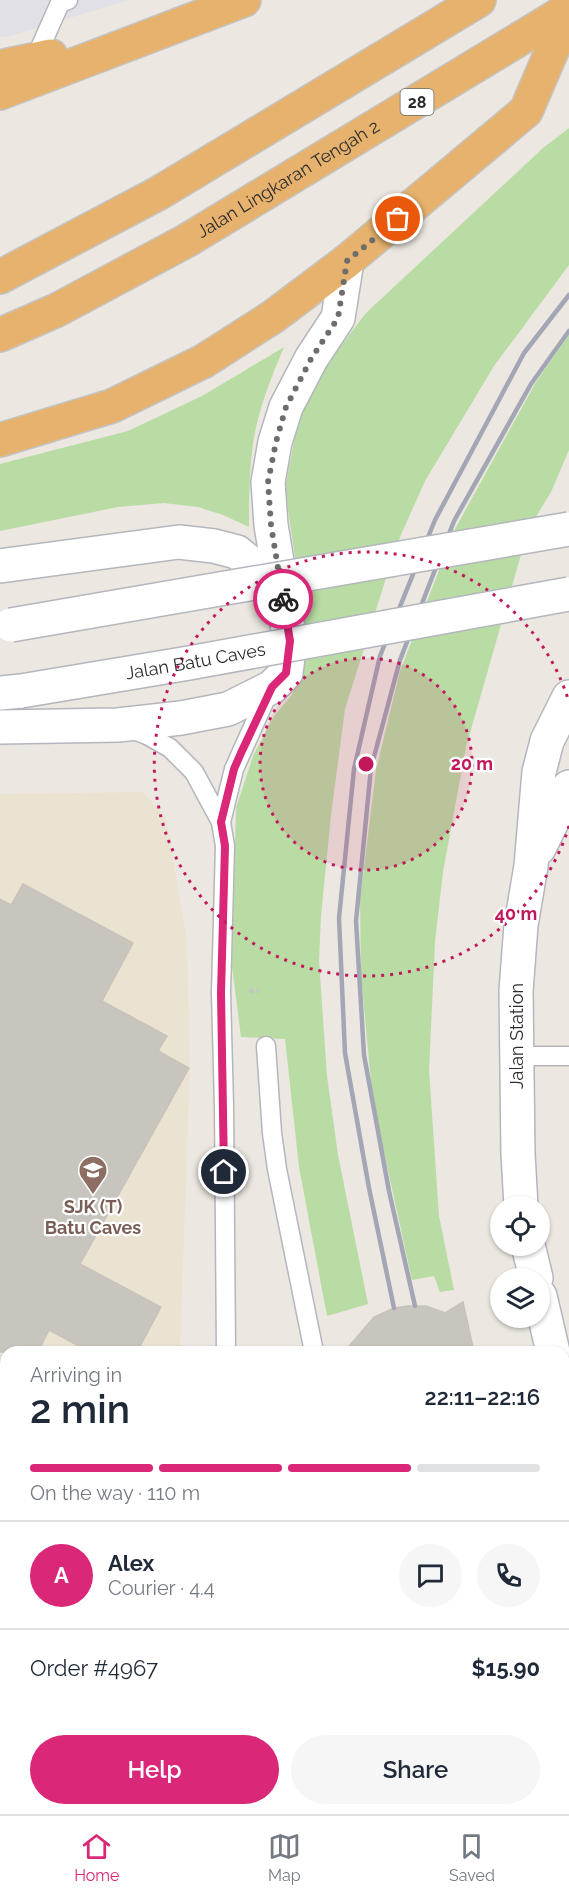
<!DOCTYPE html>
<meta charset="utf-8">
<style>
body{margin:0;font-family:Raleway,sans-serif;background:#f6f6f7;color:#1f2937;height:100vh;display:flex;flex-direction:column;font-size:22px;white-space:nowrap}
*{box-sizing:border-box;margin:0}
p{font-size:20px;color:#747a83}
.icon{flex:none;width:33px;height:33px;fill:none;stroke:currentColor;stroke-width:2;stroke-linecap:round;stroke-linejoin:round}
.map{position:relative;flex:1;overflow:hidden}
.sheet{position:absolute;left:0px;top:1346px;width:570px;height:470px;display:flex;flex-direction:column;background:#fff;border-radius:18px 18px 0 0;box-shadow:0 2px 4px #0004}
.sheet>*{flex:none}
.controls{position:absolute;left:490px;top:1196px;display:grid;gap:12px}
.controls a{display:grid;place-items:center;width:60px;height:60px;border-radius:50%;background:#fff;box-shadow:0 2px 4px #0004;font-size:30px}
.pin{position:absolute;display:grid;place-items:center;width:51px;height:51px;color:#fff;margin:-26px;border:3px solid #fff;border-radius:50%;box-shadow:0 2px 6px #0007}
.courier{position:absolute;display:grid;place-items:center;width:60px;height:60px;margin:-30px;border:4px solid #db2777;border-radius:50%;background:#fff;color:#222;box-shadow:0 2px 8px #0007}
.summary em{font-style:normal;font-weight:600}
.summary div{display:flex;flex-direction:column-reverse}
.summary{display:flex;align-items:center;justify-content:space-between;height:102px;padding:0 30px}
h1{font-size:39px;font-weight:600;line-height:45px}
.bar{display:grid;grid-template-columns:repeat(4,1fr);gap:9px 6px;align-content:center;height:72px;padding:0 30px}
.bar i{height:8px;border-radius:4px;background:#e0e1e3}
.bar .on{background:#db2777}
.bar p{grid-column:span 4}
.line{display:flex;align-items:center;gap:15px;padding:0 30px;border-top:2px solid #e0e1e3}
.line div{flex:1}
.round{display:grid;place-items:center;flex:none;width:63px;height:63px;border-radius:32px;background:#f6f6f7}
.cta{display:flex;gap:12px;margin-top:auto;padding:12px 30px}
.cta a{flex:1;height:69px;border-radius:36px;background:#db2777;color:#fff;font-size:24px;font-weight:600;line-height:69px;text-align:center}
.cta a+a{background:#f6f6f7;color:#1f2937}
.tab-bar{display:flex;justify-content:space-around;align-items:center;height:84px;border-top:2px solid #e0e1e3;background:#fff;font-size:16px;color:#747a83}
.tab-bar a{display:grid;justify-items:center;gap:3px}
.tab-bar .on{color:#db2777}
.map>svg:first-child{display:block}
.industrial{fill:#e1e0e6}
.education{fill:#ebe3d2}
.green{fill:#b8dca3}
.building{fill:#c8c5bf;stroke:#c8c2ba;stroke-width:1.5}
.lines{fill:none;stroke-linecap:round;stroke-linejoin:round}
.service-casing{stroke:#b4b6be;stroke-width:21}
.tertiary-casing{stroke:#b4b6be;stroke-width:36}
.secondary-casing{stroke:#b4b6be;stroke-width:36}
.trunk-casing{stroke:#c4c4c4;stroke-width:36}
.path{stroke:#c4c4c4;stroke-width:4;stroke-dasharray:4.5 3;stroke-linecap:butt}
.service{stroke:#fff;stroke-width:18}
.tertiary{stroke:#fff;stroke-width:33}
.secondary{stroke:#fff;stroke-width:33}
.trunk{stroke:#e6b26e;stroke-width:33}
.rail{stroke:#a3a6b4;stroke-width:4.5}
.secondary-bridge-casing{stroke:#b4b6be;stroke-width:36;stroke-linecap:butt}
.secondary-bridge{stroke:#fff;stroke-width:33}
.done{stroke:#6f6d6b;stroke-width:6;stroke-dasharray:0 10.8}
.route{stroke:#db2777;stroke-width:8}
.ring{fill:none;stroke:#c2185b;stroke-width:3;stroke-dasharray:3 6}
.labels{text-anchor:middle;stroke-width:4.5;stroke-linejoin:round;paint-order:stroke}
.shield{fill:#fff;stroke:#6b6b6b;stroke-width:1.5}
.shield-label{font-size:16px;font-weight:bold;fill:#2c2c2c}
.street-label{font-size:18px;fill:#2c2c2c;stroke:#fff}
.education-label{font-size:18px;font-weight:bold;fill:#785e54;stroke:#fff}
.centre{fill:#c2185b;stroke:#fff;stroke-width:3}
.ring-label{font-size:18px;text-anchor:middle;font-weight:bold;fill:#c2185b;stroke:#fff;stroke-width:4.5;stroke-linejoin:round;paint-order:stroke}
</style>
<div class="map">
<svg width="569" height="1814" viewBox="0 0 569 1814">
<rect width="100%" height="100%" fill="#ece7e0"/>
<path class="industrial" d="M0,0h129l-122,37h-7z"/>
<path class="education" d="M143,792l23,27 21,122 3,125 -10,285h-142l-38,-28v-529z"/>
<path class="green" d="M569,128v137l-75,101 -69,115 -29,65 -51,163 -14,106 -10,101 -2,45 8,115 11,79 30,149 -41,12 -28,-149 -14,-128 -44,-2 -9,-71 4,-158 17,-52 21,-40 17,-20 7,-14 -2,-118 -11,-75 13,-68 20,-45 48,-63 177,-165z
M569,335v115l-18,42 -23,38 -62,217 -23,125 -8,70 -6,128 10,146 15,74 -14,2 -6,-16 -22,4 -30,-137 -11,-61 -10,-108 -1,-74 16,-130 24,-99 55,-142 81,-147z
M284,347c-13,31 -26,63 -31,97 -4,28 -4,55 -4,83l-26,-12 -25,-8 -34,-4 -46,4 -118,24v-67l128,-33 74,-35z
M239,1809h61l1,5h-62z"/>
<path class="building" d="M23,884l110,59 -31,58 65,35 -9,15 31,17 -109,196 81,43 -24,45h-47l-41,-22 -11,22h-38v-453l11,6z
M463,1302l11,50h-130l30,-35 20,-9 14,-2h18l19,7z"/>
<g class="lines">
<g class="service-casing">
<path id="service" d="M35,59l25,-56 8,-3
M131,729l16,6 23,13 24,24 27,50 4,24 -4,147 3,113 2,246
M221,822l13,-53 36,-80
M266,1046l6,87 5,36 37,183
M516,1056h53
M315,1809l1,5
M220,1814v-5"/>
</g>
<g class="tertiary-casing">
<path id="tertiary" d="M539,848l30,-61
M521,1206l-3,-52 -2,-163 5,-66 10,-59 8,-94 8,-31 22,-44
M528,1245l8,33
M540,1296l13,56
M564,1398l5,22"/>
</g>
<g class="secondary-casing">
<path id="secondary" d="M0,566l179,-24 35,4 23,6 27,22 21,38 5,29 -4,32 -14,14 -44,22 -47,9 -63,7 -118,2
M283,598l-12,-73 -3,-43 7,-40 11,-35 25,-48 27,-41 9,-57
M0,693l21,-2"/>
</g>
<g class="trunk-casing">
<g id="trunk">
<path d="M0,67l51,-11"/>
<path d="M0,93l244,-93"/>
<path d="M0,277l159,-84 320,-193"/>
<path id="s1" d="M0,335l57,-25 129,-69 383,-232"/>
<path d="M0,440l112,-34 92,-45 70,-45 73,-55 179,-150 43,-100"/>
</g>
</g>
<path class="path" d="M249,991h10
M564,1724l5,-1
M414,1809l1,5
M438,1809l1,5"/>
<use href="#service" class="service"/>
<use href="#tertiary" class="tertiary"/>
<use href="#secondary" class="secondary"/>
<use href="#trunk" class="trunk"/>
<path class="rail" d="M415,1306l-26,-115 -25,-136 -8,-134 15,-153 29,-108 54,-139 77,-137 38,-53
M394,1308l-25,-120 -24,-135 -6,-135 15,-149 26,-113 55,-136 89,-167 45,-58"/>
<g class="secondary-bridge-casing">
<g id="secondary-bridge">
<path d="M11,625l558,-96"/>
<path id="s2" d="M21,691l168,-28 380,-69"/>
</g>
</g>
<use href="#secondary-bridge" class="secondary-bridge"/>
</g>
<g class="lines">
<path class="done" d="M283,599l-12,-74 -3,-43 8,-40 10,-35 25,-48 27,-41 9,-57 51,-42"/>
<path class="route" d="M224,1172l-3,-179 4,-147 -4,-24 13,-53 7,-16 31,-66 14,-14 4,-32 -7,-42"/>
</g>
<circle cx="366" cy="764" r="106" fill="#c2185b" fill-opacity=".12"/>
<g class="ring">
<circle cx="366" cy="764" r="106"/>
<path d="M569 826A212 212 0 1 1 569 702"/>
</g>
<defs>
<g id="school-pin" transform="scale(1.5)"><path d="M0 17L-7.5 6A9.5 9.5 0 1 1 7.5 6Z" fill="#8d6e63" stroke="#fff"/><path d="M0-5L7-2L0 1L-7-2ZM-4 1L0 2.5L4 1V4Q0 6-4 4Z" fill="#fff"/></g>
</defs>
<g fill-rule="evenodd">
<use href="#school-pin" x="93" y="1170"/>
</g>
<g class="labels">
<rect class="shield" x="400.5" y="89" width="33" height="26" rx="4.5"/>
<g class="shield-label">
<text x="417" y="108">28</text>
</g>
<g class="street-label">
<text dy="6" stroke="none"><textPath href="#s1" startOffset="328">Jalan Lingkaran Tengah 2</textPath></text>
<text dy="6" stroke="none"><textPath href="#s2" startOffset="177">Jalan Batu Caves</textPath></text>
<text transform="translate(517 1036) rotate(-90)" y="6">Jalan Station</text>
</g>
<g class="education-label">
<text x="93" y="1213">SJK (T)<tspan x="93" dy="21">Batu Caves</tspan></text>
</g>
</g>
<circle cx="366" cy="764" r="9" class="centre"/>
<g class="ring-label">
<text x="472" y="770">20 m</text>
<text x="516" y="920">40 m</text>
</g>
</svg>
<div class="controls">
<a><svg class="icon" aria-label="locate" viewBox="0 0 24 24"><circle cx="12" cy="12" r="6"/><path d="M12 2v4M12 18v4M2 12h4M18 12h4"/></svg></a>
<a><svg class="icon" aria-label="layers" viewBox="0 0 24 24"><path d="M12 4l9 5-9 5-9-5zM3 14l9 5 9-5"/></svg></a>
</div>
<div class="pin" style="left:398px;top:219px;background:#ea580c"><svg class="icon" aria-label="bag" viewBox="0 0 24 24"><path d="M5 8h14l-1 12H6zM9 8a3 3 0 0 1 6 0"/></svg></div>
<div class="pin" style="left:224px;top:1172px;background:#1f2937"><svg class="icon" aria-label="home" viewBox="0 0 24 24"><path d="M3 11l9-7 9 7M6 9v11h12V9"/></svg></div>
<div class="courier" style="left:283px;top:599px"><svg class="icon" aria-label="bike" viewBox="0 0 24 24"><circle cx="6" cy="16" r="4"/><circle cx="18" cy="16" r="4"/><path d="M6 16l4-8h5l3 8M10 8l3 8H6M13 5h3"/></svg></div>
<section class="sheet">
<div class="summary"><div><h1>2 min</h1><p>Arriving in</p></div><em>22:11–22:16</em></div>
<div class="bar"><i class="on"></i><i class="on"></i><i class="on"></i><i></i><p>On the way · 110 m</p></div>
<div class="line" style="height:108px"><b class="round" style="background:#db2777;color:#fff">A</b><div><b>Alex</b><p>Courier · 4.4</p></div><a class="round"><svg class="icon" aria-label="chat" viewBox="0 0 24 24"><path d="M4 5h16v11H9l-5 4z"/></svg></a><a class="round"><svg class="icon" aria-label="phone" viewBox="0 0 24 24"><path d="M5 4h4l2 5-3 2q2 4 5 5l2-3 5 2v4C11 20 4 13 5 4z"/></svg></a></div>
<div class="line" style="height:78px"><div>Order #4967</div><b>$15.90</b></div>
<div class="cta"><a>Help</a><a>Share</a></div>
</section>
</div>
<nav class="tab-bar">
<a class="on"><svg class="icon" aria-label="home" viewBox="0 0 24 24"><path d="M3 11l9-7 9 7M6 9v11h12V9"/></svg>Home</a>
<a><svg class="icon" aria-label="map" viewBox="0 0 24 24"><path d="M3 6l6-2 6 2 6-2v14l-6 2-6-2-6 2zM9 4v14M15 6v14"/></svg>Map</a>
<a><svg class="icon" aria-label="saved" viewBox="0 0 24 24"><path d="M7 4h10v16l-5-4-5 4z"/></svg>Saved</a>
</nav>
